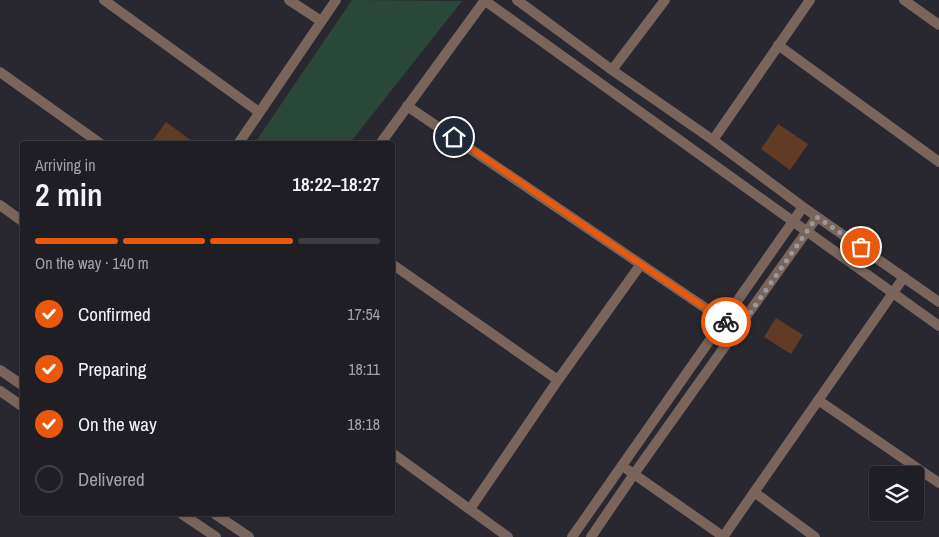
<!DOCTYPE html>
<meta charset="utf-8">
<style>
body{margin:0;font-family:"Archivo Narrow",sans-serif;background:#27272d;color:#f1f3f6;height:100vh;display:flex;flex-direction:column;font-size:19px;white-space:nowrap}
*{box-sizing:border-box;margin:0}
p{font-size:16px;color:#a1a2a7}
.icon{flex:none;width:28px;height:28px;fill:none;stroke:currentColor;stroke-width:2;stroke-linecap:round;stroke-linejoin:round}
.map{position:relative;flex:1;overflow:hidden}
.panel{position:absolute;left:20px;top:141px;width:375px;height:375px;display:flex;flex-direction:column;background:#1f1e25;border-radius:5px;box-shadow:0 1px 4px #0004,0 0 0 1px #3c3c42}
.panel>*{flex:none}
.controls{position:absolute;left:869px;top:466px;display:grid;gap:10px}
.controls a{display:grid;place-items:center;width:55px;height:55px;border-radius:5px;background:#1f1e25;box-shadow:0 1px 4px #0004,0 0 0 1px #3c3c42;font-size:25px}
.pin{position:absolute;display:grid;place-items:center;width:42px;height:42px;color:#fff;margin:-21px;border:2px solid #fff;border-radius:50%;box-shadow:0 1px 5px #0007}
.courier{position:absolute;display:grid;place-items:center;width:50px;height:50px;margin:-25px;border:4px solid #ea580c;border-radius:50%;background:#fff;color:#222;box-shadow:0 1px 6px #0007}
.summary em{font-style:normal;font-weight:600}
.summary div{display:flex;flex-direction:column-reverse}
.summary{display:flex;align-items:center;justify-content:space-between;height:85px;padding:0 15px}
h1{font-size:32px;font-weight:600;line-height:38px}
.bar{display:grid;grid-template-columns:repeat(4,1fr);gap:8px 5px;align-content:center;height:60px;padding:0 15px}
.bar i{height:6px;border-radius:4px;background:#3c3c42}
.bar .active{background:#ea580c}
.bar p{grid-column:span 4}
ol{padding:0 15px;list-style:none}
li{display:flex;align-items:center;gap:15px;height:55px}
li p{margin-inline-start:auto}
li .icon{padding:5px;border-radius:50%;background:#ea580c;color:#fff;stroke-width:4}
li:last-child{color:#a1a2a7}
li i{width:28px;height:28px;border:2px solid #3c3c42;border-radius:50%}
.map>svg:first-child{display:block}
.green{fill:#2a483a}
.building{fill:#623b25}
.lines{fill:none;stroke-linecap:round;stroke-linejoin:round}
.minor{stroke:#79655c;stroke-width:10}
.done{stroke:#9998a0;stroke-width:5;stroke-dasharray:0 9}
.route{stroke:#ea580c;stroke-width:6}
</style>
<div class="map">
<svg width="939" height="537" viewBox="0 0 939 537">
<rect width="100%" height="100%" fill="#292831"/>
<path class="green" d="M352,0l110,1 -113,143h-95z"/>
<path class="building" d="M166,122l30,22h-46z
M778,124l30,20 -18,26 -29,-21z
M776,318l27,17 -12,19 -27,-17z"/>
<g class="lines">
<path class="minor" d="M104,0l155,112
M289,0l32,21
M484,0l455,326
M517,0l95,70 101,70 90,67 136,95
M904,0l35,25
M778,45l161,117
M612,70l53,-70
M0,72l101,72
M407,106l331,224
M713,140l97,-140
M238,144l98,-144
M380,144l105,-144
M0,205l22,16
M392,264l166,116
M0,370l22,15
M0,391l22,15
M818,400l121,83
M392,453l116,84
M628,470l96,67
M754,492l61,45
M470,509l88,-129 83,-116
M182,514l34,23
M215,514l34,23
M572,537l231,-330
M591,537l43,-63 183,-257
M723,537l181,-260"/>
</g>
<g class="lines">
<path class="done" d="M726,322l12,8 79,-113 44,30"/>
<path class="route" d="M454,137l272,185"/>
</g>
</svg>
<div class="controls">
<a><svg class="icon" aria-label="layers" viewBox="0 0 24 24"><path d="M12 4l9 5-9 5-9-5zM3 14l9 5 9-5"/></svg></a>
</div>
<div class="pin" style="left:861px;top:247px;background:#ea580c"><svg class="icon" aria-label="bag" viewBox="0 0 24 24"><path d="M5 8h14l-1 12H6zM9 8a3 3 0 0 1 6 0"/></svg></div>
<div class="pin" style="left:454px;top:137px;background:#1f2937"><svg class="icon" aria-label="home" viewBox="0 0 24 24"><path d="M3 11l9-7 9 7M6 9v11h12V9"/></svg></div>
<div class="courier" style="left:726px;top:322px"><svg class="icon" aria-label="bike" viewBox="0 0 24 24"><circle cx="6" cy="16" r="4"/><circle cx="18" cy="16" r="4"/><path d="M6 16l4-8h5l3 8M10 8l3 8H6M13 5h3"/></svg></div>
<section class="panel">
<div class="summary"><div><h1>2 min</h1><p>Arriving in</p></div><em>18:22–18:27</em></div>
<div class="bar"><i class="active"></i><i class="active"></i><i class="active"></i><i></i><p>On the way · 140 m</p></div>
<ol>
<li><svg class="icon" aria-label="check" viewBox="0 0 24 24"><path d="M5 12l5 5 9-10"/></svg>Confirmed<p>17:54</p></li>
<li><svg class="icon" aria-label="check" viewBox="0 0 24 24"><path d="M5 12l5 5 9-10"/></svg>Preparing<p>18:11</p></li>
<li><svg class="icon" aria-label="check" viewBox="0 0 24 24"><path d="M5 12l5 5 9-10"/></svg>On the way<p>18:18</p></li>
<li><i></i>Delivered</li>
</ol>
</section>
</div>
